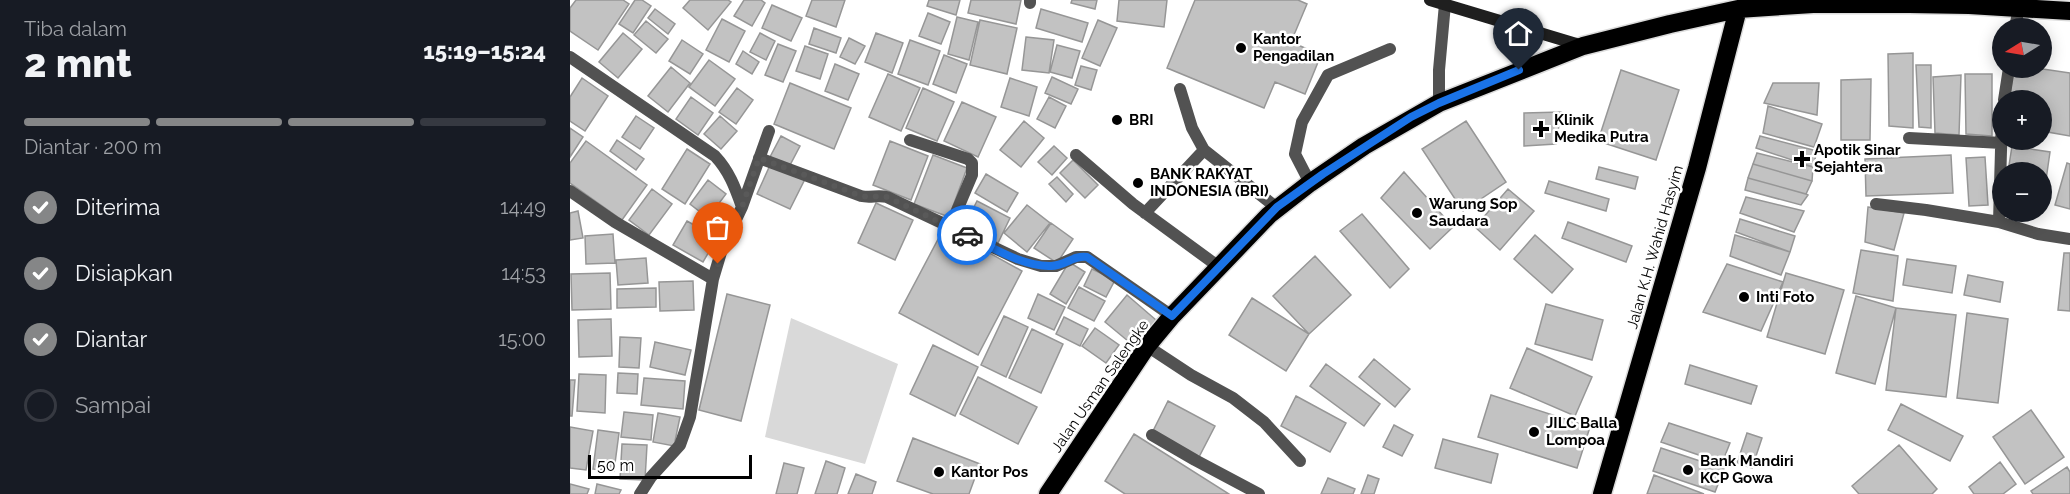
<!DOCTYPE html>
<html lang="id">
<meta charset="utf-8">
<style>
body{margin:0;font-family:Raleway,sans-serif;background:#242831;color:#f1f3f6;height:100vh;display:flex;flex-direction:column;font-size:22px;white-space:nowrap}
*{box-sizing:border-box;margin:0}
p{font-size:20px;color:#9ea1a6}
.icon{flex:none;width:33px;height:33px;fill:none;stroke:currentColor;stroke-width:2;stroke-linecap:round;stroke-linejoin:round}
.map{position:relative;flex:1;overflow:hidden}
.drawer{display:flex;flex-direction:column;background:#171b24;width:570px}
.drawer>*{flex:none}
.needle{width:39px;rotate:259deg}
.buttons{position:absolute;left:1422px;top:18px;display:grid;gap:12px}
.buttons a{display:grid;place-items:center;width:60px;height:60px;border-radius:50%;background:#171b24;box-shadow:0 3px 15px #0003;font-size:30px}
.scale{position:absolute;left:18px;bottom:15px;width:164px;box-sizing:border-box;padding-left:6px;border:3px solid #000;border-top:0;font-size:16px;line-height:21px;white-space:nowrap;color:#000;-webkit-text-stroke:4px #fff;paint-order:stroke}
.pin{position:absolute;display:grid;place-items:center;width:51px;height:51px;color:#fff;margin:-62px -26px;border-radius:50% 50% 50% 0;rotate:-45deg;box-shadow:0 0 6px #0007}
.pin .icon{rotate:45deg}
.courier{position:absolute;display:grid;place-items:center;width:60px;height:60px;margin:-30px;border:4px solid #1a73e8;border-radius:50%;background:#fff;color:#222;box-shadow:0 2px 8px #0007}
.head em{font-style:normal;font-weight:800}
.head div{display:flex;flex-direction:column-reverse}
.head{display:flex;align-items:center;justify-content:space-between;height:102px;padding:0 24px}
h1{font-size:39px;font-weight:800;line-height:45px}
.bar{display:grid;grid-template-columns:repeat(4,1fr);gap:9px 6px;align-content:center;height:72px;padding:0 24px}
.bar i{height:8px;border-radius:4px;background:#363941}
.bar .selected{background:#858687}
.bar p{grid-column:span 4}
ol{padding:0 24px;list-style:none}
li{display:flex;align-items:center;gap:18px;height:66px}
li p{margin-inline-start:auto}
li .icon{padding:6px;border-radius:50%;background:#858687;color:#fff;stroke-width:4}
li:last-child{color:#9ea1a6}
li i{width:33px;height:33px;border:3px solid #363941;border-radius:50%}
main{display:flex;flex:1;min-height:0}
.map>svg:first-child{display:block}
.green{fill:#d9d9d9}
.building{fill:#c2c2c2;stroke:#969696;stroke-width:1.5}
.lines{fill:none;stroke-linecap:round;stroke-linejoin:round}
.highway-casing{stroke:#dbdbdb;stroke-width:21}
.lane{stroke:#525252;stroke-width:12}
.street{stroke:#525252;stroke-width:12}
.secondary{stroke:#1f1f1f;stroke-width:12}
.highway{stroke:#000;stroke-width:18}
.done{stroke:#595959;stroke-width:6;stroke-dasharray:0 10.8}
.route{stroke:#1a73e8;stroke-width:8}
.poi-dot{fill:#000;stroke:#fff;stroke-width:2}
.labels{text-anchor:middle;stroke-width:5;stroke-linejoin:round;paint-order:stroke}
.poi-label{font-size:15px;font-weight:bold;fill:#000;stroke:#fff;text-anchor:start}
.street-label{font-size:15px;fill:#000;stroke:#fff}
</style>
<main>
<section class="drawer">
<div class="head"><div><h1>2 mnt</h1><p>Tiba dalam</p></div><em>15:19–15:24</em></div>
<div class="bar"><i class="selected"></i><i class="selected"></i><i class="selected"></i><i></i><p>Diantar · 200 m</p></div>
<ol>
<li><svg class="icon" aria-label="check" viewBox="0 0 24 24"><path d="M5 12l5 5 9-10"/></svg>Diterima<p>14:49</p></li>
<li><svg class="icon" aria-label="check" viewBox="0 0 24 24"><path d="M5 12l5 5 9-10"/></svg>Disiapkan<p>14:53</p></li>
<li><svg class="icon" aria-label="check" viewBox="0 0 24 24"><path d="M5 12l5 5 9-10"/></svg>Diantar<p>15:00</p></li>
<li><i></i>Sampai</li>
</ol>
</section>
<div class="map">
<svg width="1500" height="494" viewBox="0 0 1500 494">
<rect width="100%" height="100%" fill="#fff"/>
<path class="green" d="M221,318l107,46 -33,100 -100,-27z"/>
<path class="building" d="M6,0h47l6,4 -31,46 -28,-19v-23z
M65,0h7l9,6 -18,27 -14,-9z
M120,0h38l3,2 -23,28 -25,-22z
M174,0h17l4,3 -13,23 -18,-10z
M242,0h33l-9,27 -30,-11z
M359,0h31l-4,15 -29,-9z
M401,0h50l-5,24 -48,-11z
M502,0h25l-2,9 -24,-6z
M549,0h48l-3,27 -47,-6z
M625,0h103l9,4 -16,38 30,13 -16,39 -30,-12 -11,26 -97,-40z
M202,5l30,13 -11,23 -29,-13z
M85,9l20,15 -7,10 -20,-16z
M471,9l47,14 -6,19 -46,-14z
M358,13l22,9 -9,22 -22,-8z
M387,17l21,5 -9,38 -21,-6z
M152,19l23,12 -16,31 -23,-12z
M410,20l37,8 -10,46 -37,-9z
M528,20l19,8 -17,38 -18,-8z
M76,21l22,18 -12,14 -22,-18z
M244,28l27,10 -5,15 -27,-9z
M53,33l19,16 -24,29 -19,-16z
M190,33l15,8 -9,19 -16,-8z
M306,33l27,10 -11,30 -27,-11z
M456,37l28,3 -5,33 -27,-3z
M279,38l16,8 -10,18 -15,-7z
M112,40l21,14 -13,20 -21,-13z
M340,40l30,11 -12,34 -30,-11z
M208,44l18,7 -13,31 -18,-7z
M487,45l23,6 -8,27 -22,-6z
M235,46l23,8 -8,25 -24,-8z
M173,51l16,11 -7,12 -16,-10z
M1343,53v75l-24,-2 -1,-72z
M374,55l23,9 -11,29 -23,-9z
M139,60l26,19 -20,27 -26,-19z
M265,64l24,10 -11,26 -23,-9z
M1346,65h15v63l-12,-1z
M511,66l16,4 -6,20 -16,-5z
M101,67l19,16 -22,29 -20,-16z
M1444,68h22l34,5v63l-28,-5v-31h-33z
M1051,70l58,20 -23,70 -58,-19z
M318,74l32,14 -19,43 -32,-14z
M1395,74h27v62l-26,-2z
M1391,75l-2,60 -24,-2 -2,-56z
M482,77l26,12 -7,15 -26,-11z
M12,78l26,18 -23,35 -15,-10v-24z
M440,78l27,9 -8,29 -28,-9z
M1301,79l-1,61h-29v-60z
M220,83l61,25 -17,41 -60,-25z
M1203,83h46l-2,32 -53,-12z
M167,88l16,12 -17,24 -17,-12z
M353,88l31,14 -17,39 -31,-13z
M121,97l22,16 -15,22 -22,-16z
M479,97l17,9 -11,22 -18,-9z
M392,102l34,15 -18,40 -34,-16z
M1198,106l54,18 -8,23 -51,-14z
M991,112l-5,32 -32,2v-33z
M66,116l18,12 -14,21 -18,-12z
M150,116l17,15 -16,18 -17,-15z
M454,121l20,17 -23,29 -21,-17z
M896,121l40,61 -43,29 -41,-62z
M0,128l13,9 -13,20z
M211,136l19,10 -11,21 -19,-10z
M1190,136l57,15 -4,16 -57,-19z
M47,140l27,19 -8,11 -26,-19z
M16,141l61,44 -25,35 -52,-37v-20z
M320,141l38,15 -17,44 -38,-15z
M484,146l13,12 -15,17 -14,-13z
M1442,146l38,6 -8,56v-36h-34z
M117,149l23,15 -25,40 -23,-15z
M1187,153l56,14 -1,14 -59,-17z
M363,155l34,13 -18,49 -35,-13z
M1381,155l2,38 -87,3 -1,-37z
M1415,157l3,48 -19,1 -3,-48z
M503,160l25,25 -13,13 -25,-25z
M201,163l34,16 -15,30 -33,-15z
M1497,163l3,1v45l-15,-4z
M1183,164l59,17 -6,13 -58,-16z
M1029,167l39,10 -3,12 -39,-10z
M834,172l49,55 -23,22 -49,-51z
M416,174l32,19 -11,19 -32,-19z
M487,177l16,17 -7,8 -17,-18z
M1178,178l58,16 2,1 -7,10 -56,-15z
M138,180l18,14 -18,24 -18,-14z
M979,181l60,18 -3,12 -61,-18z
M82,189l20,15 -23,31 -20,-15z
M938,189l26,22 -34,39 -25,-23z
M1176,197l58,14 -10,21 -54,-19z
M407,201l33,17 -12,25 -33,-18z
M306,203l37,17 -18,40 -37,-17z
M457,205l23,18 -23,29 -23,-19z
M1298,207l36,6 -10,37 -29,-8z
M8,211l5,27 -13,2v-27z
M792,214l47,55 -19,19 -50,-57z
M1170,219l55,17 -5,16 -54,-20z
M117,221l30,17 -14,24 -30,-17z
M998,222l64,24 -6,16 -64,-24z
M481,223l22,16 -16,24 -23,-15z
M374,228l78,43 -44,84 -79,-42z
M43,234l2,29 -29,1 -1,-28z
M965,235l38,34 -21,24 -38,-34z
M1165,235l55,17 -9,23 -51,-19z
M1291,250l37,6 -5,45 -40,-8z
M1494,253h6v58l-12,-1z
M745,256l36,39 -42,39 -36,-38z
M76,258l2,25 -30,2 -2,-25z
M1337,259l49,7 -4,27 -49,-8z
M499,262l16,10 -19,32 -16,-10z
M1157,264l56,18 -22,49 -58,-19z
M522,269l23,11 -9,17 -22,-11z
M40,273l1,36 -39,1 -1,-36z
M1216,273l58,17 -19,64 -58,-17z
M1398,275l35,7 -3,20 -36,-7z
M123,281l1,29 -34,1 -1,-29z
M509,287l26,14 -11,20 -26,-13z
M86,288v19l-39,1v-19z
M157,294l43,11 -29,116 -42,-11z
M468,294l27,13 -11,23 -26,-12z
M557,295l29,25 -22,26 -29,-24z
M1286,296l40,12 -21,76 -39,-11z
M682,298l57,36 -23,37 -57,-36z
M976,304l57,16 -11,40 -57,-16z
M1326,308l60,7 -10,82 -60,-7z
M1397,313l41,6 -10,84 -41,-5z
M434,316l24,11 -22,50 -25,-12z
M494,317l24,12 -8,17 -24,-12z
M41,319l1,37 -33,1 -1,-37z
M525,328l24,17 -13,18 -24,-17z
M462,329l31,15 -22,49 -32,-15z
M50,337l21,1 -2,30 -20,-1z
M85,342l36,8 -6,25 -35,-8z
M363,345l45,22 -23,49 -45,-22z
M957,348l65,29 -17,39 -65,-28z
M804,359l36,30 -15,18 -36,-30z
M756,364l54,40 -16,22 -54,-40z
M1120,365l67,21 -6,18 -66,-20z
M48,373l20,1 -1,20 -20,-1z
M9,374l27,1 -1,38 -28,-2z
M408,377l59,30 -19,37 -58,-30z
M74,378l41,3 -2,28 -42,-4z
M0,380h5l-3,36h-2z
M921,395l99,32 -13,41 -99,-31z
M726,396l50,27 -16,29 -49,-26z
M598,401l47,25 -16,31 -47,-24z
M1331,404l62,32 -13,25 -62,-31z
M1461,410l33,47 -39,27 -32,-47z
M54,412l29,3 -2,25 -30,-3z
M88,413l22,4 -6,29 -21,-4z
M1099,423l61,20 -8,20 -61,-21z
M824,425l19,10 -11,21 -19,-9z
M0,427l23,4 -7,39 -16,-2z
M28,430l21,3 -5,38 -21,-2z
M1177,433l15,5 -10,30 -15,-5z
M564,434l95,60h-104l-20,-13z
M343,438l67,26 -11,30h-36l-36,-13z
M873,439l55,15 -7,29 -56,-15z
M52,444l25,1 -2,35 -25,-1z
M1329,445l38,44 -5,5h-73l-7,-8z
M1091,448l63,21 -9,23 -62,-21z
M256,461l19,7 -8,26h-22z
M1430,462l16,22 -13,10h-29l-5,-7z
M214,463l20,5 -7,26h-21z
M1497,467l3,5v22h-37l-2,-3z
M286,474l20,8 -4,12h-24z
M798,475l11,4 -5,15h-13z
M1084,475l50,19h-57z
M758,478l27,11 -2,5h-32z
M0,484l19,5 -2,5h-17z
M27,484l24,6 -2,4h-24z"/>
<g class="lines">
<g class="highway-casing">
<path id="highway" d="M478,494l99,-148 25,-30 97,-101 41,-32 54,-37 75,-43 144,-57 87,-22 68,-15 75,-5h96l60,1 101,6
M1032,494l95,-326 41,-159"/>
</g>
<path class="lane" d="M610,89l12,39 12,22 73,58
M869,103v-33l6,-66
M506,155l57,49 86,63
M740,183l-15,-29 7,-32 26,-47 62,-26
M575,213l59,-63"/>
<path class="street" d="M460,3v-3
M1445,28l4,-21
M0,57l145,99c14,15 20,31 27,51l-20,42 -9,30
M1434,100l5,-32
M1339,138l93,5
M340,140l58,19 4,4v12l-22,52
M189,158l102,38c9,2 17,-1 26,1l131,62 23,7h15l20,-9h11l85,59
M0,191l45,31 98,57 -23,138 -10,28 -29,32 -11,17
M1306,204l50,6 73,12 39,12 32,5
M172,207l27,-76
M1429,222l3,-108
M577,346l44,29 42,23 31,24 36,39
M582,435l43,25 64,34"/>
<path class="secondary" d="M860,0l153,46"/>
<use href="#highway" class="highway"/>
</g>
<g class="lines">
<path class="done" d="M148,264l4,-15 20,-42 17,-49 102,38c9,2 17,-1 26,1l80,38"/>
<path class="route" d="M397,235c25,12 56,32 84,31 14,0 22,-11 36,-9l85,59 105,-109 46,-33 88,-57 28,-14 80,-33"/>
</g>
<g class="poi-dot">
<circle cx="671" cy="48" r="6"/>
<circle cx="547" cy="120" r="6"/>
<path d="M968 120h6v6h6v6h-6v6h-6v-6h-6v-6h6z"/>
<path d="M1229 150h6v6h6v6h-6v6h-6v-6h-6v-6h6z"/>
<circle cx="568" cy="183" r="6"/>
<circle cx="847" cy="213" r="6"/>
<circle cx="1174" cy="297" r="6"/>
<circle cx="964" cy="432" r="6"/>
<circle cx="1118" cy="470" r="6"/>
<circle cx="369" cy="472" r="6"/>
</g>
<g class="labels">
<g class="poi-label">
<text x="683" y="44">Kantor<tspan x="683" dy="17">Pengadilan</tspan></text>
<text x="559" y="125">BRI</text>
<text x="984" y="125">Klinik<tspan x="984" dy="17">Medika Putra</tspan></text>
<text x="1244" y="155">Apotik Sinar<tspan x="1244" dy="17">Sejahtera</tspan></text>
<text x="580" y="179">BANK RAKYAT<tspan x="580" dy="17">INDONESIA (BRI)</tspan></text>
<text x="859" y="209">Warung Sop<tspan x="859" dy="17">Saudara</tspan></text>
<text x="1186" y="302">Inti Foto</text>
<text x="976" y="428">JILC Balla<tspan x="976" dy="17">Lompoa</tspan></text>
<text x="1130" y="466">Bank Mandiri<tspan x="1130" dy="17">KCP Gowa</tspan></text>
<text x="381" y="477">Kantor Pos</text>
</g>
<g class="street-label">
<text transform="translate(1085 247) rotate(-74)" y="5">Jalan K.H. Wahid Hasyim</text>
<text transform="translate(530 386) rotate(-55)" y="5">Jalan Usman Salengke</text>
</g>
</g>
</svg>
<div class="buttons">
<a><svg class="needle" viewBox="-14 -14 28 28"><path d="M0-13l5 13h-10z" fill="#e53935"/><path d="M0 13l5-13h-10z" fill="#9ea1a6"/></svg></a>
<a>+</a>
<a>−</a>
</div>
<div class="scale">50 m</div>
<div class="pin" style="left:148px;top:264px;background:#ea580c"><svg class="icon" aria-label="bag" viewBox="0 0 24 24"><path d="M5 8h14l-1 12H6zM9 8a3 3 0 0 1 6 0"/></svg></div>
<div class="pin" style="left:949px;top:70px;background:#1f2937"><svg class="icon" aria-label="home" viewBox="0 0 24 24"><path d="M3 11l9-7 9 7M6 9v11h12V9"/></svg></div>
<div class="courier" style="left:397px;top:235px"><svg class="icon" aria-label="car" viewBox="0 0 24 24"><path d="M5 17H2v-5l4-1 3-4h7l3 4 3 1v5h-3M9 17h6M6 11h13"/><circle cx="7" cy="17" r="2"/><circle cx="17" cy="17" r="2"/></svg></div>
</div>
</main>
